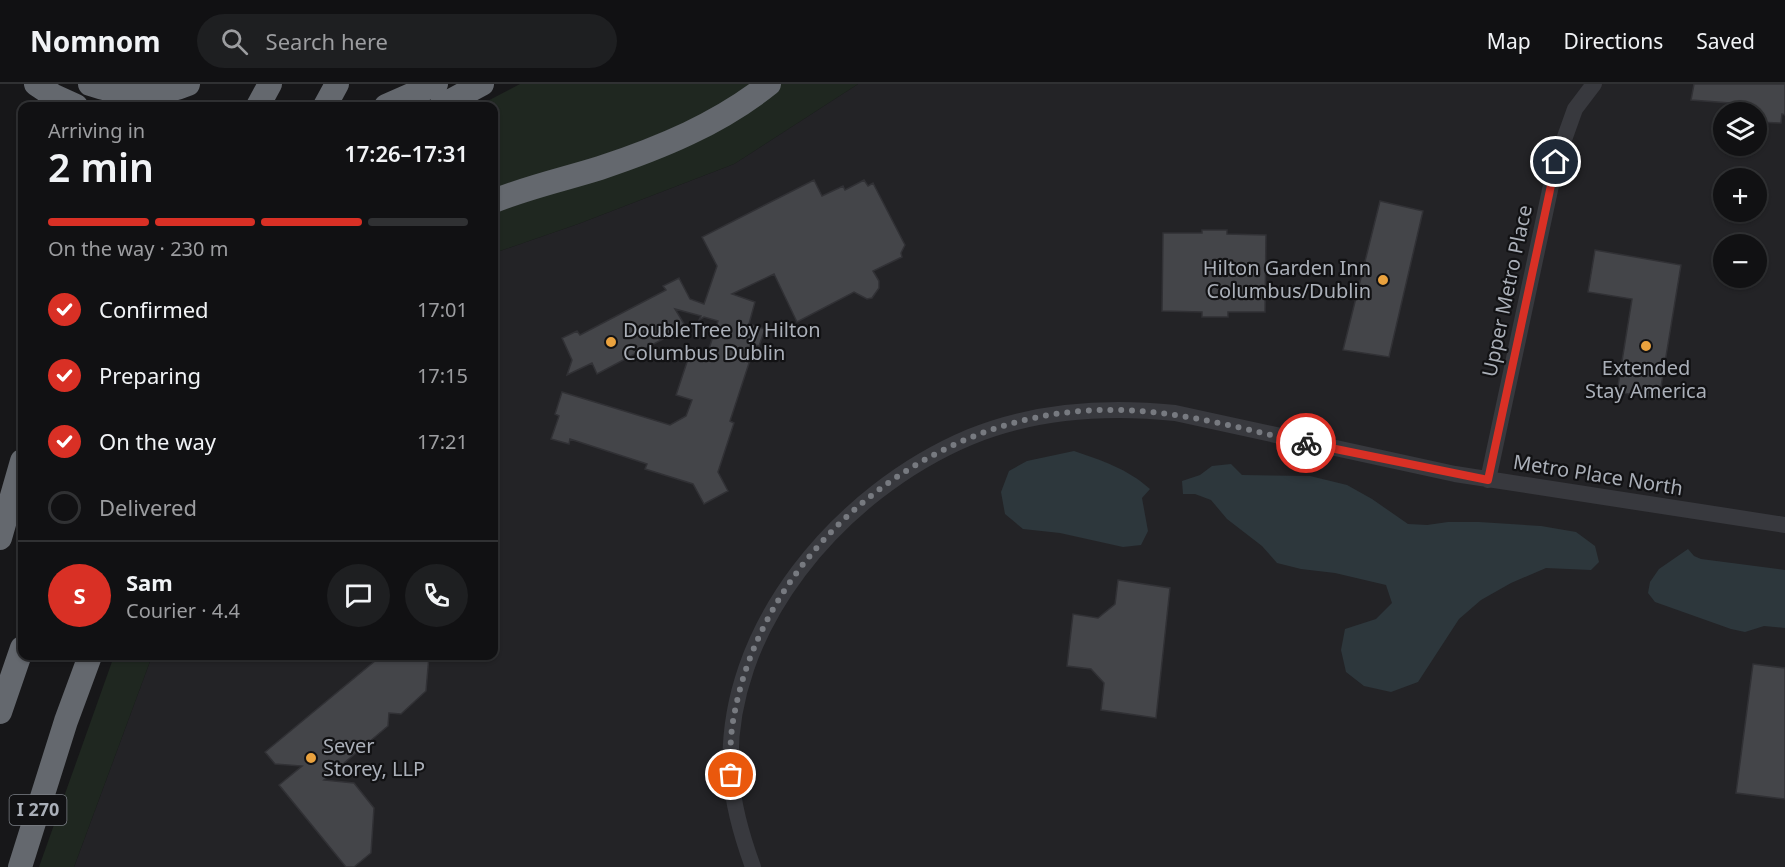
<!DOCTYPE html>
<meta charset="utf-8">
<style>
body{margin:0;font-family:"Noto Sans",sans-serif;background:#1e1f21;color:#f1f3f6;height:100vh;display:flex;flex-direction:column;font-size:22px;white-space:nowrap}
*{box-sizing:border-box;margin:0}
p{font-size:20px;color:#9c9da0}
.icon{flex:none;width:33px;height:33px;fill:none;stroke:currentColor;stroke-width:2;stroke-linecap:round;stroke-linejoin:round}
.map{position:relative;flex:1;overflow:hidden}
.drawer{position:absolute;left:18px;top:18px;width:480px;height:558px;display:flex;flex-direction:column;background:#111113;border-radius:12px;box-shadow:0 2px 4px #0004,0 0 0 2px #303133}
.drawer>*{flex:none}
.controls{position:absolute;left:1713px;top:18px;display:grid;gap:12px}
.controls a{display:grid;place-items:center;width:54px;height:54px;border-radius:50%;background:#111113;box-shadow:0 2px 4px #0004,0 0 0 2px #303133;font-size:30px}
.pin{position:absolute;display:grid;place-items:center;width:51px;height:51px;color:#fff;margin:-26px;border:3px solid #fff;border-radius:50%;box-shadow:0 2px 6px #0007}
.courier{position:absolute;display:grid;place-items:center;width:60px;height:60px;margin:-30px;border:4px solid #d93025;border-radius:50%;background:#fff;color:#222;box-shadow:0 2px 8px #0007}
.summary em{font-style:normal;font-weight:600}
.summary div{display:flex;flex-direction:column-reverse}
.summary{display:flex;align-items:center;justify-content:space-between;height:102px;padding:0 30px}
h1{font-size:39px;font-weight:600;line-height:45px}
.bar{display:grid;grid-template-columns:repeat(4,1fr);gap:9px 6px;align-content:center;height:72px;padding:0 30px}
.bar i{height:8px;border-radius:4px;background:#303133}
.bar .active{background:#d93025}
.bar p{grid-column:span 4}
.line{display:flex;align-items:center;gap:15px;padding:0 30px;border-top:2px solid #303133}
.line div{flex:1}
.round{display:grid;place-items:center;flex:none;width:63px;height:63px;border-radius:32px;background:#1e1f21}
ol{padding:0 30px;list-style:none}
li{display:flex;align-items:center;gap:18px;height:66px}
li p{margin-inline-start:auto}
li .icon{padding:6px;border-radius:50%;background:#d93025;color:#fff;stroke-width:4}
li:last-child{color:#9c9da0}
li i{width:33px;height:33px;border:3px solid #303133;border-radius:50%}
header{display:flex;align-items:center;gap:36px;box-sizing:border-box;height:84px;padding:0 30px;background:#111113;border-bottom:2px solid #303133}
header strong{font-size:28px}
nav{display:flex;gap:33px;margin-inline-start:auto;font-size:21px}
.search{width:420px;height:54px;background:#1e1f21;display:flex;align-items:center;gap:15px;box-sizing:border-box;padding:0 21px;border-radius:33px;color:#9c9da0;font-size:22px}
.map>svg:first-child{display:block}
.built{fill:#232326;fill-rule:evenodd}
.green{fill:#1f2720}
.water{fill:#2d373c}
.building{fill:#444549;stroke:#313135;stroke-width:1.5}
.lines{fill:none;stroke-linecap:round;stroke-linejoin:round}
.minor{stroke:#38393e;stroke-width:16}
.highway{stroke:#64686e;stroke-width:24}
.done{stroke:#777a80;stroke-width:6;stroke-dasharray:0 10.8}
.route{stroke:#d93025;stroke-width:8}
.poi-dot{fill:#eaa23e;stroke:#121214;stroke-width:2}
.labels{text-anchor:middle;stroke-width:4.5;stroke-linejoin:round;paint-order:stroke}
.shield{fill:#121214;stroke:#7c8087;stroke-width:1.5}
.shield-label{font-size:18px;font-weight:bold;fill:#aaafb8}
.poi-label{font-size:20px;fill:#aaafb8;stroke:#121214;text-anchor:start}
.street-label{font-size:20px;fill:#aaafb8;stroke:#121214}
</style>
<header>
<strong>Nomnom</strong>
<div class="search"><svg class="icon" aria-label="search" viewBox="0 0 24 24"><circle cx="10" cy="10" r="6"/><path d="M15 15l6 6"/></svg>Search here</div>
<nav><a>Map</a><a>Directions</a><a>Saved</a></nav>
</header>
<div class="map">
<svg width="1785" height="783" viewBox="0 0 1785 783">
<rect width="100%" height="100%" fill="#171719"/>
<path class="built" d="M858,0h927v783h-1711l78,-211h342v-403l84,-29 156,-60zM1724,28h32v34h-32zM1724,94h32v34h-32zM1724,160h32v34h-32z"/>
<path class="green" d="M520,0h230c-68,52 -175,79 -256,106v-84h-16z
M781,0h77l-124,80 -156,60 -84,29v-40l170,-58z
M114,572h38l-78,211h-35z"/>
<path class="water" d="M1074,367c27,9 54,18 76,38l-8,9 6,33 -7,14 -18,2 -63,-14 -37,-4 -18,-15 -4,-22 8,-21 18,-10z
M1231,380l11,11 68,1 37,9 25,14 36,25 19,1 21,-3h31l62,4 35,6 19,14 4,16 -8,8 -45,-2 -35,15 -30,17 -22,19 -41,63 -27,10 -27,-6 -18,-14 -5,-22 4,-21 31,-10 16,-16 -6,-18 -51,-12 -34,-4 -24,-6 -15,-17 -35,-27 -16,-19 -16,-6h-12l-1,-13 18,-6 12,-9z
M1688,465l6,7 7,3 84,11v58l-21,-2 -19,6 -14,-3 -76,-27 -7,-9 2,-11 9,-13z"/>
<path class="building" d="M1694,0h91v31l-3,-1 -1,9 -25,-1v-10l-27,-3 1,-6 -39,-3z
M814,96l8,16 21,-10 2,4 19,-10 4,6 5,-3 32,62 -4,8 1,4 -29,14 6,10v7l-7,10 -5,1 -13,-7 -57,30 -23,-48 -42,20 23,8 -6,22 16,5 -6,17 -4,-1 -25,76 4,2 -16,49 10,19 -24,13 -11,-20 -48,-15 2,-5 -77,-25 -1,5 -18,-5 8,-23 -4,-2 7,-22 108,33 16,-9 6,-16 -16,-5 13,-39 16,5 13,-40 -14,-4 -5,3 2,-4 -26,-7 11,18 -89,47 -5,-11 -25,12 5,-15 -10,-22 15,-7 3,4 86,-45 -3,-4 16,-8 11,21 14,5 13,-38 -15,-29z
M1380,117l43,10 -34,146 -46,-7z
M1202,146h25v4l39,1 -1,77h-37v5h-26v-5l-40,-1 1,-78h39z
M1595,166l86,15 -22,134 -42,-7 15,-93 -44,-7z
M1118,496l52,8 -14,130 -55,-8 3,-27 -13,-14 -24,-3 6,-52 25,4 17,-14z
M381,572h48l-3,35 -25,23 -12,-1 -1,13 -64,54 30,3 20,25 -3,45 -17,14h-8l-67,-82 23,-19 -27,-2 -10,-12z
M1753,580l32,4v131l-49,-6z"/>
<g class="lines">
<path class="minor" d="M1488,396l68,-318 19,-53 19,-25
M753,783c-11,-30 -20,-61 -22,-92 -9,-147 110,-284 239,-338 66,-27 136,-31 205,-24l280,61 330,51"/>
<path class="highway" d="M36,0l18,12 22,10
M90,0c31,11 68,13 98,0
M258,22l12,-22
M325,22l12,-22
M386,22l50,-22
M441,22l41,-22
M494,117c34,-14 71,-22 106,-33 60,-20 119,-44 169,-84
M0,454l22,-77
M0,628l22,-64
M20,783l46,-146 24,-65"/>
</g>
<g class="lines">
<path class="done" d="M731,691c-1,-19 -1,-40 3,-59 29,-163 185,-293 348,-305 79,-6 148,15 224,32"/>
<path class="route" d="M1306,359l182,37 68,-318"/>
</g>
<g class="poi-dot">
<circle cx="1383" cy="196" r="6"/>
<circle cx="611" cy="258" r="6"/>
<circle cx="1646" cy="262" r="6"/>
<circle cx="311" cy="674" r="6"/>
</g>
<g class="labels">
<rect class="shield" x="9.5" y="711" width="57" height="30" rx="4.5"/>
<g class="shield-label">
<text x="38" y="732">I 270</text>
</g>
<g class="poi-label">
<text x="1371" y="191" text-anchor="end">Hilton Garden Inn<tspan x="1371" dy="23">Columbus/Dublin</tspan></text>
<text x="623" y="253">DoubleTree by Hilton<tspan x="623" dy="23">Columbus Dublin</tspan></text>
<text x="1646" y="291" text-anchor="middle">Extended<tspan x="1646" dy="23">Stay America</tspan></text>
<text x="323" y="669">Sever<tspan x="323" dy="23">Storey, LLP</tspan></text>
</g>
<g class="street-label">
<text transform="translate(1507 207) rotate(-78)" y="7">Upper Metro Place</text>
<text transform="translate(1598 391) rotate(9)" y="7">Metro Place North</text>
</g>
</g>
</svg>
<div class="controls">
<a><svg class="icon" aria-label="layers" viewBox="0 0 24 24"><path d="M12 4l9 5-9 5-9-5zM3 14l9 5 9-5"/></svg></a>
<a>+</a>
<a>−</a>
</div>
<div class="pin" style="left:731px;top:691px;background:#ea580c"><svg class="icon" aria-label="bag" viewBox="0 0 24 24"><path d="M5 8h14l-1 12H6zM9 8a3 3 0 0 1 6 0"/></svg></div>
<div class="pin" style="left:1556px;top:78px;background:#1f2937"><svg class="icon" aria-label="home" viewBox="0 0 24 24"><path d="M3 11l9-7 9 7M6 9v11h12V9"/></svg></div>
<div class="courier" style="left:1306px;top:359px"><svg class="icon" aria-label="bike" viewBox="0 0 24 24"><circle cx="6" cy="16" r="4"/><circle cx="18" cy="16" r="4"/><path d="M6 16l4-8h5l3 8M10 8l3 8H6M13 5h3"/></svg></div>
<section class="drawer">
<div class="summary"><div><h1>2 min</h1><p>Arriving in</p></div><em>17:26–17:31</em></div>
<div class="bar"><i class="active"></i><i class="active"></i><i class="active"></i><i></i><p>On the way · 230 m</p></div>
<ol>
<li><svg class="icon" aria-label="check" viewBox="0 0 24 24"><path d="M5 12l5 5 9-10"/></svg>Confirmed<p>17:01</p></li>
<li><svg class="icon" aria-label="check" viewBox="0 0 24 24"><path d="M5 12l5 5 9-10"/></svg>Preparing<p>17:15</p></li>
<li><svg class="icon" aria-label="check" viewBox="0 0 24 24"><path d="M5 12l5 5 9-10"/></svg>On the way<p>17:21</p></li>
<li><i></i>Delivered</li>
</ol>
<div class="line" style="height:108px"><b class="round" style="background:#d93025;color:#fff">S</b><div><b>Sam</b><p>Courier · 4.4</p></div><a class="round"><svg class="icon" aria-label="chat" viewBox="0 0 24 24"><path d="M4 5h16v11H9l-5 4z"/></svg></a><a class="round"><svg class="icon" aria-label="phone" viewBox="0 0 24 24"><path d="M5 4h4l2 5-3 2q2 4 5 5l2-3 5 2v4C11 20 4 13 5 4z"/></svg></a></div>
</section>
</div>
